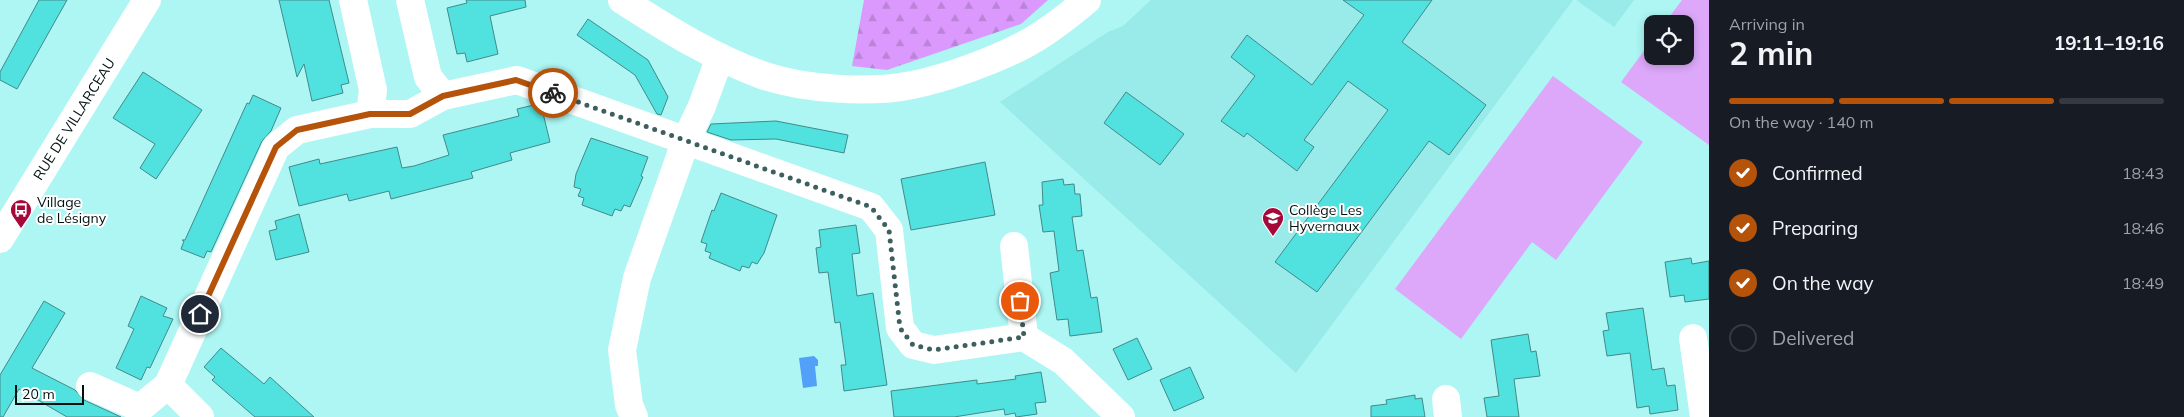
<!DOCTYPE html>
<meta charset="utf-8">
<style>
body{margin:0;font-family:Mulish,sans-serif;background:#20242c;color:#f1f3f6;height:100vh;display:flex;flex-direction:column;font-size:19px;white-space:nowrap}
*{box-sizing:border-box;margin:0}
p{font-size:16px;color:#9ea1a6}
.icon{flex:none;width:28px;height:28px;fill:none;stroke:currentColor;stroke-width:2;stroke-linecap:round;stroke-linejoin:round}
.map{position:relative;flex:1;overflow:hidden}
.panel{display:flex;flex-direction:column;background:#171b24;width:475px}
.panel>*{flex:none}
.fabs{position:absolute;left:1644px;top:15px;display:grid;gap:10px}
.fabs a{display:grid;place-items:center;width:50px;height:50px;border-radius:10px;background:#171b24;box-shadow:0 2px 8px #0003;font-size:25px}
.scale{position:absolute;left:15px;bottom:12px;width:69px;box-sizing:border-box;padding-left:5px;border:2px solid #001010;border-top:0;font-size:14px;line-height:18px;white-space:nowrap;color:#001010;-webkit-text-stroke:4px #fff;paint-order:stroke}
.pin{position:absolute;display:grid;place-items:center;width:42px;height:42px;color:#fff;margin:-21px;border:2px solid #fff;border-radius:50%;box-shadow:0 1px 5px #0007}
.courier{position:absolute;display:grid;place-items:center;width:50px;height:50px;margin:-25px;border:4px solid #b45309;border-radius:50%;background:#fff;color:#222;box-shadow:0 1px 6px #0007}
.headline em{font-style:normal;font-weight:700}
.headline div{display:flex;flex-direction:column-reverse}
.headline{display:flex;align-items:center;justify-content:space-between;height:85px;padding:0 20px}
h1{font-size:32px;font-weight:700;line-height:38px}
.bar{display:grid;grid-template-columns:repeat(4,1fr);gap:8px 5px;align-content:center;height:60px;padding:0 20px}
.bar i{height:6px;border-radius:4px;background:#363941}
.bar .active{background:#b45309}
.bar p{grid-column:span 4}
ol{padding:0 20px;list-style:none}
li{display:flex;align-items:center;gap:15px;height:55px}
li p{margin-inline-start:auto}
li .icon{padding:5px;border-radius:50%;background:#b45309;color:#fff;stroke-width:4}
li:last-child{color:#9ea1a6}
li i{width:28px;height:28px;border:2px solid #363941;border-radius:50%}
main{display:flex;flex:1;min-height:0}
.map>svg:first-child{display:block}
.built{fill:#98ebe9}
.forest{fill:url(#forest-firs)}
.pitch{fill:#dda8fa}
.water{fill:#52a0f8}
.building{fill:#51e2e0;stroke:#428a89}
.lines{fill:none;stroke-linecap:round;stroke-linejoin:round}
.minor{stroke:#fff;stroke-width:28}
.done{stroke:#3d605f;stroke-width:5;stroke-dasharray:0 9}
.route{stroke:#b45309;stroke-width:6}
.labels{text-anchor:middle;stroke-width:4;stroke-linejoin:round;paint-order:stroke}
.street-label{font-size:14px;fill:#001010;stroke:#fff}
.poi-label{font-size:14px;fill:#001010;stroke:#fff;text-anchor:start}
</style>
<main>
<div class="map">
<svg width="1709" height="417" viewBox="0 0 1709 417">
<defs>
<pattern id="forest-firs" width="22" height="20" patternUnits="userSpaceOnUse" patternTransform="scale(1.25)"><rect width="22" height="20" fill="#db99fd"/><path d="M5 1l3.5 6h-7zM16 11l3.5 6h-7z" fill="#ba83d8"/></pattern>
</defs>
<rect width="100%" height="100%" fill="#adf6f3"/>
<path class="built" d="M1151,0h422l-277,373 -296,-271 108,-70 15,-6z
M1576,0h58l-20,27z"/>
<path class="forest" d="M864,0h184l-27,24 -134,46 -35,-4z"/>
<path class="pitch" d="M1682,0h27v145l-88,-63 31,-42v16h33v-32h-21z
M1553,76l90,66 -87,118 -24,-18 -71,97 -66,-50z"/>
<path class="water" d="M814,356l4,4v6h-3l2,20 -14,2 -4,-30z"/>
<path class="building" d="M39,0h28l-50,89 -17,-9v-8z
M279,0h50l20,83 -8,2 2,8 -31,8 -8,-37 -7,13z
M466,0h59l1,7 -36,9 8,38 -31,8 -2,-9 -8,1 -10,-46 20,-5z
M1343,0h89l-30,42 84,63 -37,50 -20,-14 -112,151 -42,-30 113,-152 -40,-29 -44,59 10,7 -17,24 -50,-38 -3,4 -23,-16 34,-45 -24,-19 16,-22 65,50 52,-70z
M588,19l60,41 20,37 -7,18 -4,-1 -22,-39 -58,-40z
M143,72l59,38 -46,69 -16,-11 15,-24 -42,-26z
M1126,92l58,42 -24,31 -56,-42z
M253,95l28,13 -10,23 -9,10 -51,111 -4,-1 -3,7 -23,-9 3,-8 -2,-1h3l62,-137 2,1z
M538,104l3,1 9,37 -40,11 2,7 -41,12 2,6 -82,21 -2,-8 -40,10 -2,-7 -48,12 -10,-39 30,-8 1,5 77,-17 5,21 12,-2 35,-11 -6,-20 76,-19 -2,-7z
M776,121l72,14 -4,18 -68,-14 -45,1 -24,-8 4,-8z
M591,138l57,19 -7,19 2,1 -13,30 -6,-2 -3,6 -6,-2 -3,7 -30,-11 2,-7 -6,-2 3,-7 -7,-2 2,-13z
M985,162l10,53 -84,15 -10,-51z
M1063,179l1,6 10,-1 1,10h5l2,22 -10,1 5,34 6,-1 8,48 6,-1 5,35 -32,4 -2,-17 -11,1 -7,-47 9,-2 -5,-40 -11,1 -4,-27h4l-1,-23z
M721,193l56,22 -13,38 -7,11 -5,-2 -3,6 -7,-2 -2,5 -31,-13 2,-5 -6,-2 2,-7 -6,-2 11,-32 2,1z
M299,214l10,38 -33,8 -7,-29 8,-2 -2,-8z
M856,225l4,28 -8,1 5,42 16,-3 14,92 -43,6 -3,-26h5l-6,-43 -5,1 -7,-51 -9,1 -3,-25 5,-1 -2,-17z
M1691,258l1,6 17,-3v38l-24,3 -1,-7 -14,2 -5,-35z
M141,296l26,12 -4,8 10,3 -23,49 -3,-1 -6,13 -25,-12 18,-39 -6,-3z
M44,301l21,12 -33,55 43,22 9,10 37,17h-54l-48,-28 -16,28h-3v-42z
M1643,308l9,62 12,-2 3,18 8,-1 3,25 -28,4 -1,-8 -12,2 -7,-55 -23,3 -4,-25 6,-1 -3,-17z
M1528,334l3,18 5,-1 4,25 -26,3 5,38h-32l-3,-19 15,-2 -8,-56z
M1137,338l15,31 -24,11 -15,-31z
M221,348l43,36 6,-7 44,40h-59l-43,-37 3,-3 -11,-10z
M1190,367l14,31 -30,13 -14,-31z
M1041,372l5,30 -11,1 2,11 -21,3 -1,-4 -10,2 -1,-6 -50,8h-60l-3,-26 86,-11v4l39,-5 -1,-3z
M1415,395v4l7,-1 3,19h-54v-11l16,-2 -1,-4z"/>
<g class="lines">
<path class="minor" d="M353,0l20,90 -3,24
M410,0l18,77 15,19
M622,0c45,29 90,57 140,75 40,14 108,19 150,10 32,-6 81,-24 110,-39 23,-12 45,-29 65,-46
M0,239l147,-239
M1014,246l10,91
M1693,338l11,79
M90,386l50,22 28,-23
M1446,399l2,18
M200,417l-32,-32 108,-238 21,-17 73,-16h40l33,-18 74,-16 354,127 18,23 11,98 13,17 21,5 90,-13 39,24 58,56
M634,417l-5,-12 -7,-55 15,-72 49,-138 16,-34 18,-49"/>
</g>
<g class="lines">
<path class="done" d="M553,93l318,114 18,23 11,98 13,17 21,5 90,-13 -4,-36"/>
<path class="route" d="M200,314l76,-167 21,-17 73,-16h40l33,-18 73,-16 37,13"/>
</g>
<defs>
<g id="bus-pin" transform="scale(1.125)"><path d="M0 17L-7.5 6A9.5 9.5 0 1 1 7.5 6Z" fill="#a5093a" stroke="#fff"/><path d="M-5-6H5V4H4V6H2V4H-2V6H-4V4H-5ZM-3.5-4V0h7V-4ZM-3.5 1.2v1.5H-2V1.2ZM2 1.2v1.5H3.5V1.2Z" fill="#fff"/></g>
<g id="school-pin" transform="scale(1.125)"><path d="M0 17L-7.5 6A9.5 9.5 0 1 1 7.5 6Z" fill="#a5093a" stroke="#fff"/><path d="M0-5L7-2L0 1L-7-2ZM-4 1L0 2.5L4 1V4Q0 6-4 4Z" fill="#fff"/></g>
</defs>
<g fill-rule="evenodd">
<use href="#bus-pin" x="21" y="210"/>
<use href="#school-pin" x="1273" y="218"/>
</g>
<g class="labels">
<g class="street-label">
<text transform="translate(74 119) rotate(-58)" y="5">RUE DE VILLARCEAU</text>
</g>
<g class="poi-label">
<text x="37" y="207">Village<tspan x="37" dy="16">de Lésigny</tspan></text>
<text x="1289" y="215">Collège Les<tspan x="1289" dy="16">Hyvernaux</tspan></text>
</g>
</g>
</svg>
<div class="fabs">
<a><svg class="icon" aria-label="locate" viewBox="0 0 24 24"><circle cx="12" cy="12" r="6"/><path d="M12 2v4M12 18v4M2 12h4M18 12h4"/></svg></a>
</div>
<div class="scale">20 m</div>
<div class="pin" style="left:1020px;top:301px;background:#ea580c"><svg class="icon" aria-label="bag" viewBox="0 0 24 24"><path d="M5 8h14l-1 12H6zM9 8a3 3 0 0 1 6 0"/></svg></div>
<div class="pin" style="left:200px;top:314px;background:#1f2937"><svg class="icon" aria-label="home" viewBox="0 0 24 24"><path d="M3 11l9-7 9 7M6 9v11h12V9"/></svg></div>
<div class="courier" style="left:553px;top:93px"><svg class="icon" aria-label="bike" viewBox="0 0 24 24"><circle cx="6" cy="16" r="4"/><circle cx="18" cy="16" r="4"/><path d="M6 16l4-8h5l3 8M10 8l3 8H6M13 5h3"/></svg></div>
</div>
<section class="panel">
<div class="headline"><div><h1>2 min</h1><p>Arriving in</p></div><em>19:11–19:16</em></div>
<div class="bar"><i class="active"></i><i class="active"></i><i class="active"></i><i></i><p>On the way · 140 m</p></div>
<ol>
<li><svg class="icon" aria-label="check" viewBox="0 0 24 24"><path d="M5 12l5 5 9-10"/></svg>Confirmed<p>18:43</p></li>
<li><svg class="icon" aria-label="check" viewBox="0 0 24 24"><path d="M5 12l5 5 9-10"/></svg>Preparing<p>18:46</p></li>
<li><svg class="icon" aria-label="check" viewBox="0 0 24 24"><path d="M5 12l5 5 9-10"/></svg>On the way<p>18:49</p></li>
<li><i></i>Delivered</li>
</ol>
</section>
</main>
